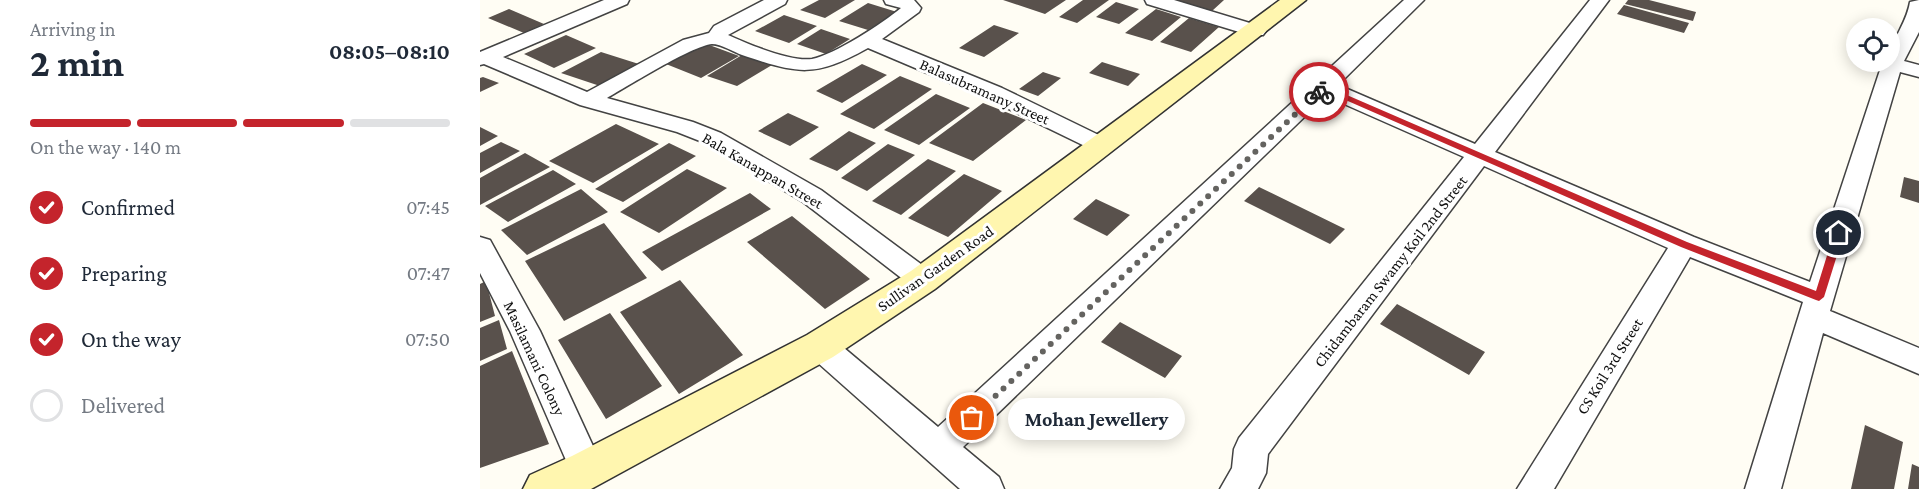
<!DOCTYPE html>
<meta charset="utf-8">
<style>
body{margin:0;font-family:"Crimson Pro",serif;background:#f6f6f7;color:#1f2937;height:100vh;display:flex;flex-direction:column;font-size:22px;white-space:nowrap}
*{box-sizing:border-box;margin:0}
p{font-size:20px;color:#747a83}
.icon{flex:none;width:33px;height:33px;fill:none;stroke:currentColor;stroke-width:2;stroke-linecap:round;stroke-linejoin:round}
.map{position:relative;flex:1;overflow:hidden}
.panel{display:flex;flex-direction:column;background:#fff;width:480px}
.panel>*{flex:none}
.controls{position:absolute;left:1366px;top:18px;display:grid;gap:12px}
.controls a{display:grid;place-items:center;width:54px;height:54px;border-radius:50%;background:#fff;box-shadow:0 3px 15px #0003;font-size:30px}
.pin{position:absolute;display:grid;place-items:center;width:51px;height:51px;color:#fff;margin:-26px;border:3px solid #fff;border-radius:50%;box-shadow:0 2px 6px #0007}
.courier{position:absolute;display:grid;place-items:center;width:60px;height:60px;margin:-30px;border:4px solid #c4242c;border-radius:50%;background:#fff;color:#222;box-shadow:0 2px 8px #0007}
.bubble{position:absolute;height:42px;border-radius:21px;background:#fff;box-shadow:0 3px 15px #0003;font-size:20px;font-weight:700;line-height:42px;text-align:center}
.overview em{font-style:normal;font-weight:700}
.overview div{display:flex;flex-direction:column-reverse}
.overview{display:flex;align-items:center;justify-content:space-between;height:102px;padding:0 30px}
h1{font-size:39px;font-weight:700;line-height:45px}
.bar{display:grid;grid-template-columns:repeat(4,1fr);gap:9px 6px;align-content:center;height:72px;padding:0 30px}
.bar i{height:8px;border-radius:4px;background:#e0e1e3}
.bar .active{background:#c4242c}
.bar p{grid-column:span 4}
ol{padding:0 30px;list-style:none}
li{display:flex;align-items:center;gap:18px;height:66px}
li p{margin-inline-start:auto}
li .icon{padding:6px;border-radius:50%;background:#c4242c;color:#fff;stroke-width:4}
li:last-child{color:#747a83}
li i{width:33px;height:33px;border:3px solid #e0e1e3;border-radius:50%}
main{display:flex;flex:1;min-height:0}
.map>svg:first-child{display:block}
.building{fill:#59514c}
.lines{fill:none;stroke-linecap:round;stroke-linejoin:round}
.street-casing{stroke:#434343;stroke-width:3}
.secondary-casing{stroke:#323232;stroke-width:3}
.street{fill:#fff;fill-rule:evenodd}
.secondary{fill:#fff6af;fill-rule:evenodd}
.route{fill:#c4242c}
.done{stroke:#646360;stroke-width:6;stroke-dasharray:0 10.8}
.labels{text-anchor:middle;stroke-width:6;stroke-linejoin:round;paint-order:stroke}
.street-label{font-size:16px;fill:#101010;stroke:#fff}
</style>
<main>
<section class="panel">
<div class="overview"><div><h1>2 min</h1><p>Arriving in</p></div><em>08:05–08:10</em></div>
<div class="bar"><i class="active"></i><i class="active"></i><i class="active"></i><i></i><p>On the way · 140 m</p></div>
<ol>
<li><svg class="icon" aria-label="check" viewBox="0 0 24 24"><path d="M5 12l5 5 9-10"/></svg>Confirmed<p>07:45</p></li>
<li><svg class="icon" aria-label="check" viewBox="0 0 24 24"><path d="M5 12l5 5 9-10"/></svg>Preparing<p>07:47</p></li>
<li><svg class="icon" aria-label="check" viewBox="0 0 24 24"><path d="M5 12l5 5 9-10"/></svg>On the way<p>07:50</p></li>
<li><i></i>Delivered</li>
</ol>
</section>
<div class="map">
<svg width="1439" height="489" viewBox="0 0 1439 489">
<rect width="100%" height="100%" fill="#fffdf4"/>
<path class="building" d="M339,0h36l-30,18 -25,-8z
M523,0h63l-21,14z
M603,0h26l-32,23 -18,-6z
M693,0h51l-12,11z
M1148,0h21l47,12 -3,9 -68,-17z
M636,2l23,7 -20,15 -23,-7z
M388,3l29,9 -29,18 -29,-9z
M1144,5l65,18 -5,10 -67,-19z
M29,9l35,15 -20,9 -36,-15z
M676,9l25,8 -29,24 -27,-8z
M304,15l33,11 -28,17 -34,-12z
M709,18l30,9 -28,25 -31,-10z
M514,25l25,8 -35,24 -25,-9z
M341,29l29,10 -24,15 -29,-10z
M86,35l30,13 -42,20 -30,-14z
M224,43l35,13 -38,22 -35,-14z
M121,52l41,13 -39,22 -42,-14z
M262,55l30,10 -35,21 -30,-10z
M622,62l38,12 -12,12 -39,-13z
M382,64l25,11 -45,28 -26,-12z
M563,72l18,6 -23,18 -19,-7z
M420,76l32,13 -58,40 -34,-15z
M3,77l16,6 -19,9v-14z
M456,94l34,14 -51,37 -35,-15z
M503,103l43,17 -53,41 -44,-18z
M308,113l31,14 -29,19 -32,-15z
M136,124l43,20 -66,39 -44,-22z
M0,127l18,9 -18,10z
M369,131l27,12 -39,28 -28,-12z
M21,142l19,9 -40,22v-20z
M189,143l27,13 -73,46 -28,-13z
M408,144l27,11 -48,36 -26,-13z
M45,153l25,14 -70,38v-27z
M448,159l28,12 -55,44 -29,-14z
M207,169l40,19 -68,45 -39,-21z
M73,170l23,14 -68,38 -23,-16z
M484,174l38,17 -54,46 -40,-19z
M1424,177l15,4v22l-19,-6z
M779,187l86,42 -15,15 -86,-43z
M101,189l27,23 -81,43 -26,-25z
M270,193l21,16 -109,62 -20,-19z
M616,199l34,16 -23,21 -34,-17z
M312,216l78,63 -45,30 -78,-67z
M124,223l43,55 -83,43 -39,-60z
M200,280l63,75 -64,39 -59,-82z
M6,281l9,35 -15,6v-38z
M917,304l88,48 -16,23 -89,-51z
M130,313l52,73 -56,33 -48,-79z
M19,320l8,29 -27,12v-33z
M640,322l62,34 -17,22 -64,-36z
M32,351l37,93 -69,24v-102z
M1385,425l38,17 -9,47h-43z
M1432,464l7,3v22h-11z"/>
<g class="lines">
<g class="street-casing">
<path id="street" d="M124,0h25l-2,4 -124,53 84,35 96,-52 26,-7 5,-7 50,-26h23l-2,4 -57,31c20,9 62,27 84,24 22,-4 71,-36 89,-51l-15,-4 -2,-4h30l7,8 -2,4 -37,27 120,49 109,53 4,5 -4,5 -8,2 -8,-2 -109,-53 -118,-50c-54,30 -69,26 -126,7 -8,-3 -21,-11 -30,-11 -20,2 -84,42 -105,54l86,24 28,11 100,57 112,83 4,7 -4,7 -10,3 -10,-3 -110,-85 -98,-59 -28,-11 -97,-27 -96,-41 -4,1v-13z
M665,0h29l89,27 3,4 -3,4h-14l-102,-31z
M924,0h20l-86,85 137,59 115,-144h19l-114,152 199,85 116,45 72,-218 1,-2h7c0,-23 16,-36 20,-60l9,-2v32l-15,29 15,4v12l-19,-5 -70,239 89,37v26l-96,-41 -42,156h-36l58,-187 -113,-45 -136,232h-37l151,-241 -184,-82 -216,288 -2,19 -8,16h-38l12,-21 2,-19 5,-11 225,-281 -138,-61 -363,351 36,30 5,12h-44l-151,-134 -4,-9 4,-9 11,-3 11,3 107,90z
M0,237l10,3 50,91 64,139 -5,11 -12,5 -12,-5 -65,-150 -30,-58z"/>
</g>
<g class="secondary-casing">
<path id="secondary" d="M800,0h26l-371,289 -102,68 -242,132h-68l7,-14 42,-19 235,-121 104,-64z"/>
</g>
<use href="#street" class="street"/>
<use href="#secondary" class="secondary"/>
</g>
<path class="route" d="M841,86h5l361,156 129,49 18,-58 2,-2h6l2,2 -20,64 -5,4 -3,-1 -135,-53 -356,-156 -9,2 -1,-1z"/>
<g class="lines">
<path class="done" d="M492,418l347,-326"/>
</g>
<g class="labels">
<g class="street-label">
<text transform="translate(505 91) rotate(24)" y="6">Balasubramany Street</text>
<text transform="translate(283 170) rotate(30)" y="6">Bala Kanappan Street</text>
<text transform="translate(455 268) rotate(-35)" y="6">Sullivan Garden Road</text>
<text transform="translate(910 271) rotate(-52)" y="6">Chidambaram Swamy Koil 2nd Street</text>
<text transform="translate(55 358) rotate(65)" y="6">Masilamani Colony</text>
<text transform="translate(1129 366) rotate(-58)" y="6">CS Koil 3rd Street</text>
</g>
</g>
</svg>
<div class="controls">
<a><svg class="icon" aria-label="locate" viewBox="0 0 24 24"><circle cx="12" cy="12" r="6"/><path d="M12 2v4M12 18v4M2 12h4M18 12h4"/></svg></a>
</div>
<div class="pin" style="left:492px;top:418px;background:#ea580c"><svg class="icon" aria-label="bag" viewBox="0 0 24 24"><path d="M5 8h14l-1 12H6zM9 8a3 3 0 0 1 6 0"/></svg></div>
<div class="pin" style="left:1359px;top:233px;background:#1f2937"><svg class="icon" aria-label="home" viewBox="0 0 24 24"><path d="M3 11l9-7 9 7M6 9v11h12V9"/></svg></div>
<div class="courier" style="left:839px;top:92px"><svg class="icon" aria-label="bike" viewBox="0 0 24 24"><circle cx="6" cy="16" r="4"/><circle cx="18" cy="16" r="4"/><path d="M6 16l4-8h5l3 8M10 8l3 8H6M13 5h3"/></svg></div>
<div class="bubble" style="left:528px;top:398px;width:177px">Mohan Jewellery</div>
</div>
</main>
